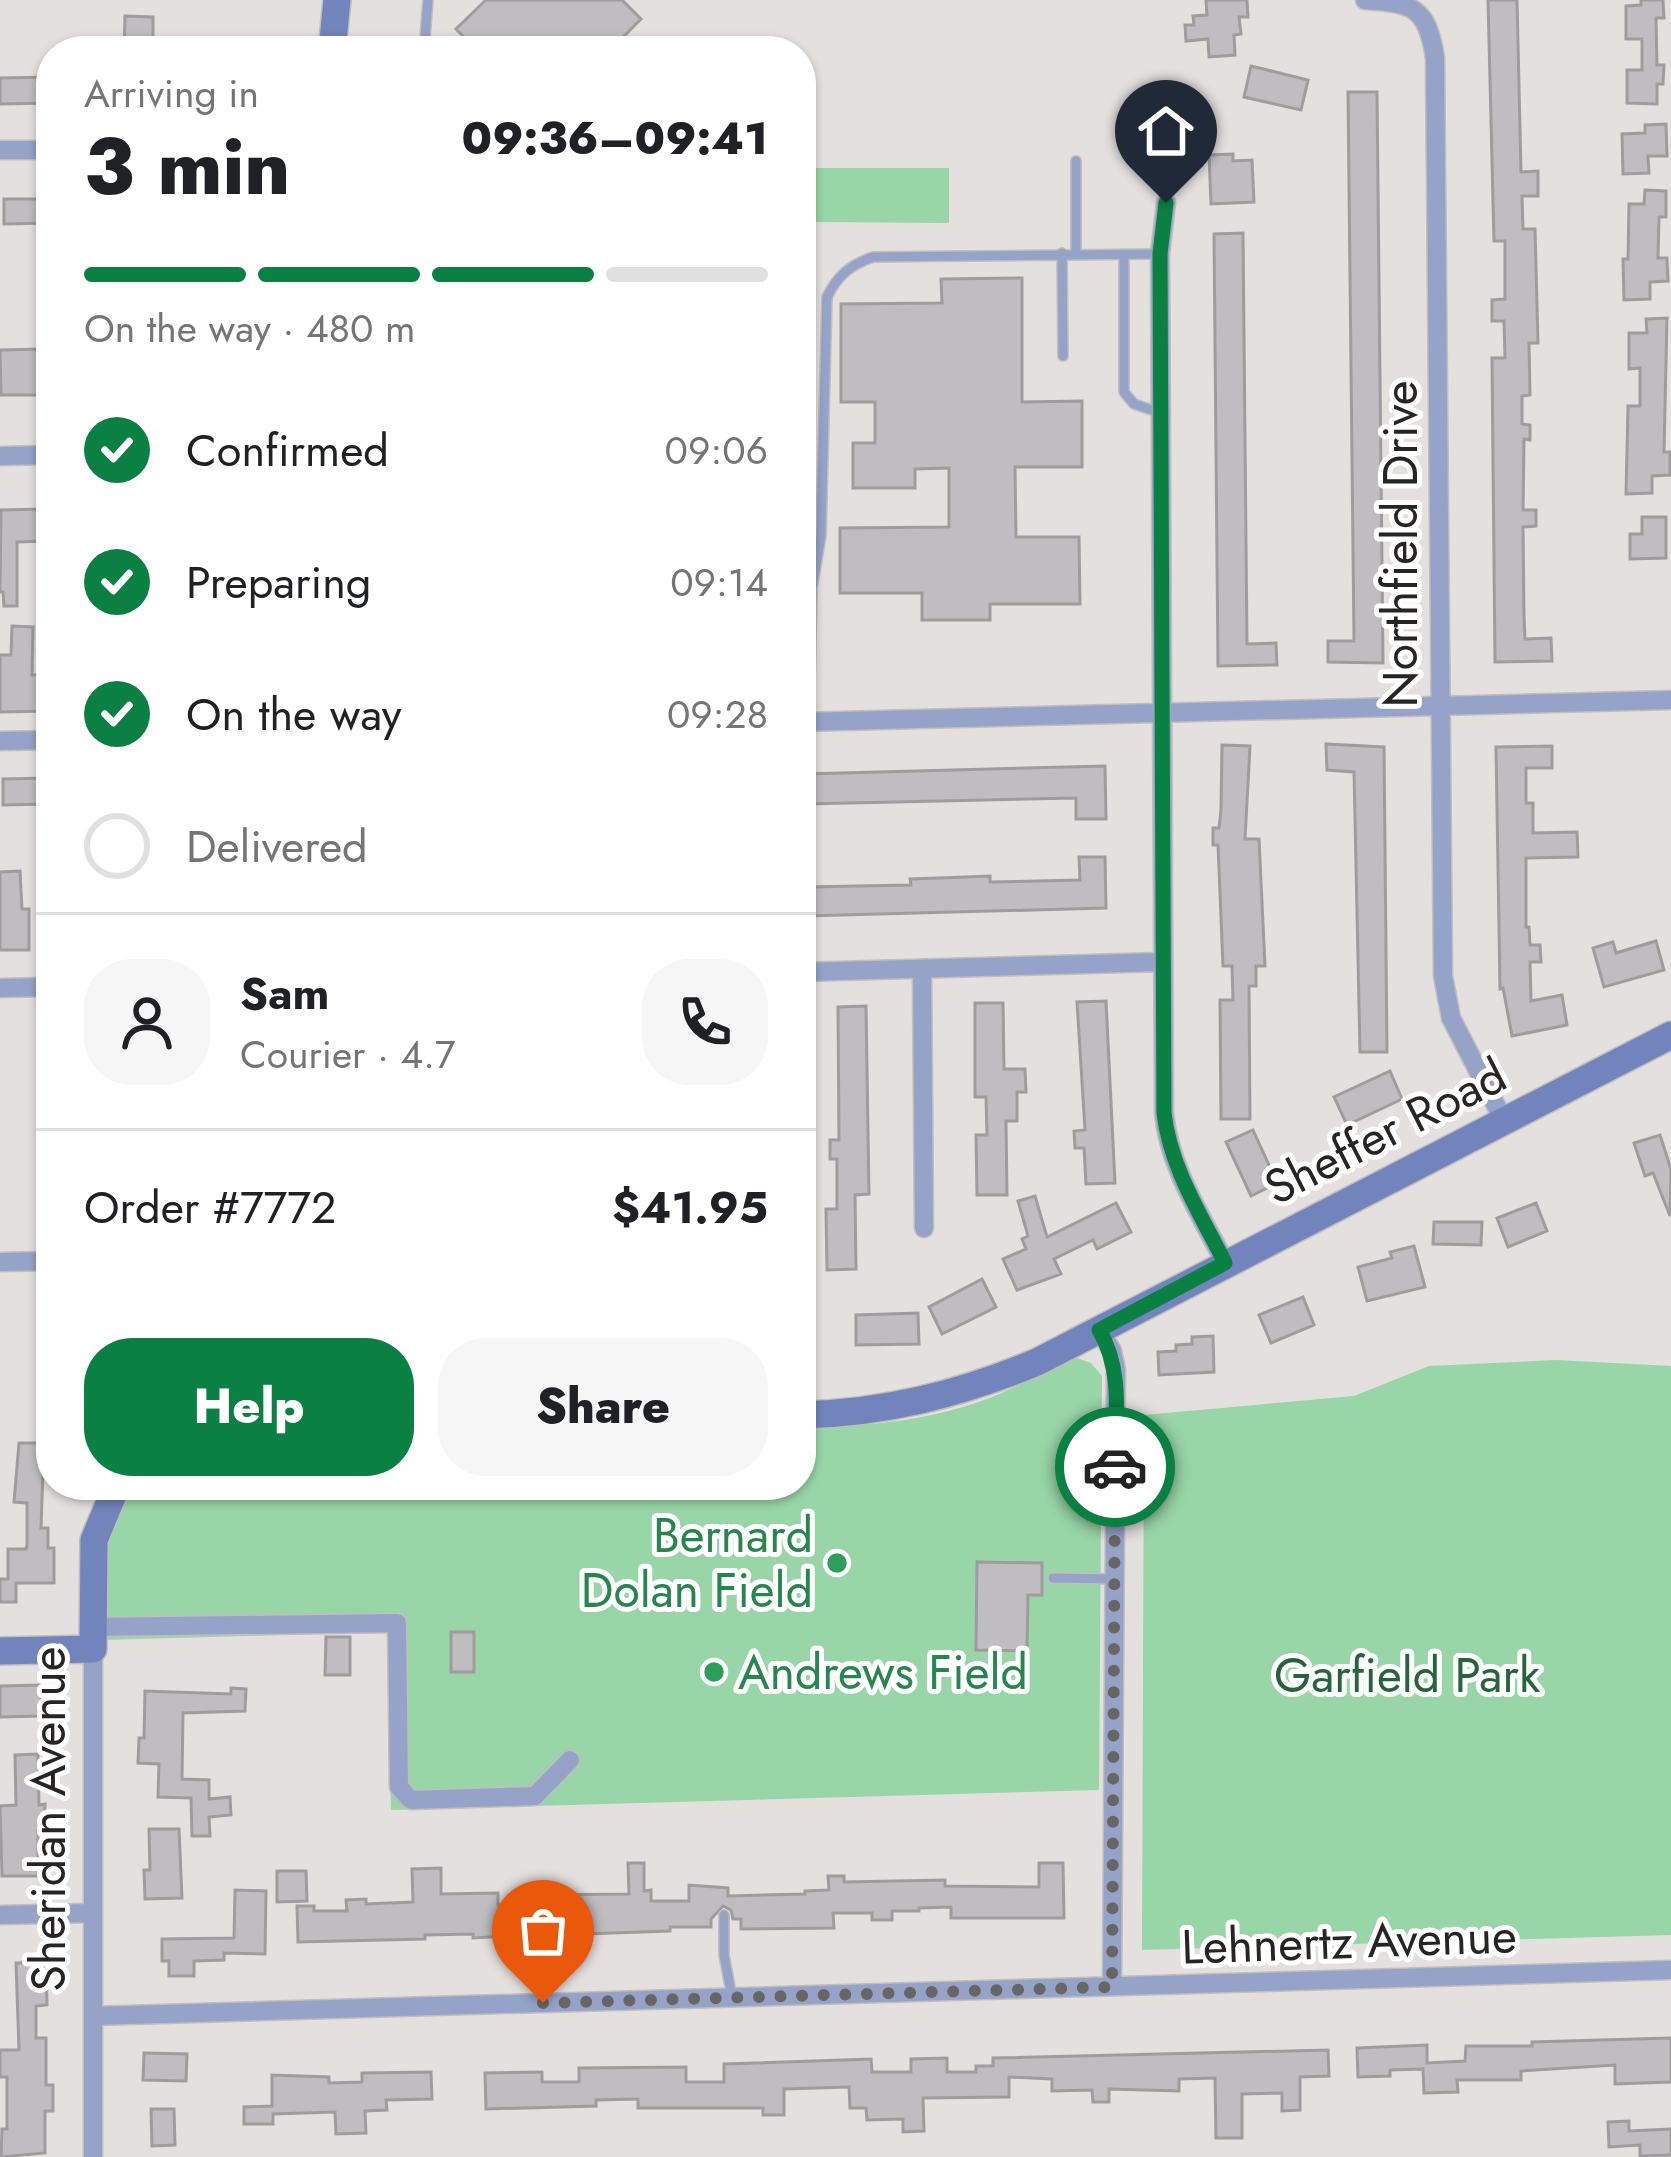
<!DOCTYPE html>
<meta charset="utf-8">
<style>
body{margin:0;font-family:Jost,sans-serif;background:#f6f6f6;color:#202124;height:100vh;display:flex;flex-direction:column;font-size:45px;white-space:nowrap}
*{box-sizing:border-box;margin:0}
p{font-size:39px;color:#757577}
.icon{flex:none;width:66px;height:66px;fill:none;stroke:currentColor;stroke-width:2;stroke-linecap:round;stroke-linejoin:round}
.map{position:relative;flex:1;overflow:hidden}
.panel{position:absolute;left:36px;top:36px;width:780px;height:1464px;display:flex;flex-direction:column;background:#fff;border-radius:48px;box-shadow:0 3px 9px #0004}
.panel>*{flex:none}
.pin{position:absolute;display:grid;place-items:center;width:102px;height:102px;color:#fff;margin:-123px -51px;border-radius:50% 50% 50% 0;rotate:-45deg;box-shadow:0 0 12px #0007}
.pin .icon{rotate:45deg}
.courier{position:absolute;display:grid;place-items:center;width:120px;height:120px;margin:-60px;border:9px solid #0b8043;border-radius:50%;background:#fff;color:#222;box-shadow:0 3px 15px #0007}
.head em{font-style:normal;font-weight:800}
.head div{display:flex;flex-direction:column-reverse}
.head{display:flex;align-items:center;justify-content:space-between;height:204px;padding:0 48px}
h1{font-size:78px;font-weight:800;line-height:90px}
.bar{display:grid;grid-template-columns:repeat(4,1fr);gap:18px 12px;align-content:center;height:144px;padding:0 48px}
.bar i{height:15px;border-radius:9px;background:#e0e0e0}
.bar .current{background:#0b8043}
.bar p{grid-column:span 4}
.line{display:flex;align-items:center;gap:30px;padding:0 48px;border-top:3px solid #e0e0e0}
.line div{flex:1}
.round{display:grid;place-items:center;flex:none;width:126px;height:126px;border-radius:48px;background:#f6f6f6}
ol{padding:0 48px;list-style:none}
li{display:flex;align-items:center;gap:36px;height:132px}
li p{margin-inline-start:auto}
li .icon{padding:12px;border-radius:50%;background:#0b8043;color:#fff;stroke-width:4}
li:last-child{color:#757577}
li i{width:66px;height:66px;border:6px solid #e0e0e0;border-radius:50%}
.action{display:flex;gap:24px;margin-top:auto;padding:24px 48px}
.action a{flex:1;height:138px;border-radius:48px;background:#0b8043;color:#fff;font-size:48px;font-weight:800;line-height:138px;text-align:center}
.action a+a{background:#f6f6f6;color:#202124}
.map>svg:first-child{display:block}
.green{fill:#98d5a7}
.building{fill:#c0bdc0;stroke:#9f9c9e;stroke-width:3}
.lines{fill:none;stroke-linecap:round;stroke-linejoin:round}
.lane-casing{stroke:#c2bebd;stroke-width:12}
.street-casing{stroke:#c2bebd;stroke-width:21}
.secondary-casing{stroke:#c2bebd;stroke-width:30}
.lane{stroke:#95a3c9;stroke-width:9}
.street{stroke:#95a3c9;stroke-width:18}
.secondary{stroke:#7184bb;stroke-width:27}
.done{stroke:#686665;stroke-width:12;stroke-dasharray:0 21.6}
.route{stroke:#0b8043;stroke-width:15}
.leisure-dot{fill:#2e9e5b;stroke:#fff;stroke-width:4.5}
.labels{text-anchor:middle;stroke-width:10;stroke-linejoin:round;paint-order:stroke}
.street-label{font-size:48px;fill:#262524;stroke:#fff}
.leisure-label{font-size:48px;fill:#27864d;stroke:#fff;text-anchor:end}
.park-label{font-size:48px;fill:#26653b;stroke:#fff}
</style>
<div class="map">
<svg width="1671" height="2157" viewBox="0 0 1671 2157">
<rect width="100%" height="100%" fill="#e4e0de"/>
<path class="green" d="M813,168h136v55l-136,-1z
M1077,1358l14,5 11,13 -3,414 -708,20 -4,-178 -283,8 -1,-89 27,-66h671v-57c64,-2 122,-6 183,-28 32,-11 61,-31 93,-42z
M1556,1360l115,6v569l-529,15 2,-535 210,-19 75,-30z"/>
<path class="building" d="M486,0h136l19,19 -32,32h-11l-7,-7h-48l-8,7h-57l-22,-22z
M1206,0h41l1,17h-9l2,17 -7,1 1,20 -26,2 -1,-18 -22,2 -1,-16h9l-1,-9 14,-1z
M1488,0h29l4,172 17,-1v25h-16l1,33h12l3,114h-9l1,52 -8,1v28l8,1v15l-6,-1 -1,71h13v16l-13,1 1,89 1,23 26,-1 1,23 -57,1 -3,-304h13l-1,-37h-12v-21l13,-1v-58h-11z
M1641,0h22l1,18h-8l1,47h7l-1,19h-6v20l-30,-1v-33h15v-31h-16v-33l15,-1z
M125,16l28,1v32l-29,2z
M1251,66l57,14 -7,30 -57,-13z
M51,77v26l-51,1v-26z
M1348,92h29l6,571 -55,-1v-21h26z
M1666,124l1,32h-19l1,17 -26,1 -1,-40 23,-1v-8z
M1233,154v7l19,-1 2,42 -43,2 -2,-49z
M1645,190l21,1v26h-7l-1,41h9l1,23 -18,1v17l-26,1 -1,-41h5l1,-55h15z
M4,199h47v24l-47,1z
M1243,233l4,411 29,-1 1,22 -59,1 -4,-432z
M1022,278v124l60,-1v66h-67l1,70h63l1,67h-90v16h-68v-27h-82v-65l109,-1v-59l-34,1v19h-62v-45h22v-41h-34v-98l101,-1 -1,-24z
M1667,318l-3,134h6v23l-18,1v17l-26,1 2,-88h12v-38l-11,1v-36h18l-1,-14z
M41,349v11h10v26h-10v9h-40l-1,-45z
M45,509l1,32 -29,1v64h-13l-1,-14h-3l1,-82z
M1642,517h24v41l-36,1v-25h12z
M12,626l21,1 -1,48 19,-1v37l-51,1v-57h11z
M1326,744l58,3 3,305h-27l-6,-280 -27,-2z
M1222,745l28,1 -5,93h14l6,127h-9v20h-7l1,133h-29l-1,-119h13l-1,-34h-9l-5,-121h-5v-17h6l2,-18z
M1552,746v22h-26v35h7v30l44,-1 1,25 -52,1v69h3l1,18h10l1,17h-11l1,39 31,-6 5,30 -55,11 -9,-48 -3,1 -4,-242z
M1105,766l1,53h-30v-21l-270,6 -1,-30z
M51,778v26l-48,1v-26z
M1079,857h26l1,51 -300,8v-29l105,-2 -1,-6 29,-1 51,-2v6l90,-2z
M20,871l2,38h7v41h-29v-78z
M1656,941l8,29 -60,17 -11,-39 20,-6 3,11z
M1106,1001l9,182 -29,1 -2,-36h-9l-1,-17 11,-1 -8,-128z
M975,1003h28l1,66h21l1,23h-9v29h-11l1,74h-30l-1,-60h11l-1,-38h-11z
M866,1006l3,188 -14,1 1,74 -29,1 -1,-61h11v-50h-7v-19h9l-1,-133z
M1390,1071l12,28 -55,26 -13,-28z
M1253,1130l24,53 -26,13 -25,-54z
M1660,1135l11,34 -1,47 -17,-43 -8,3 -11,-33z
M1035,1196l12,41 69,-34 15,29 -34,17 -4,-9 -39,19 7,15 -44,16 -14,-31 23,-10 -4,-10 6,-3 -10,-35z
M1536,1203l11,28 -39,16 -11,-29z
M1434,1222h48l-1,23 -48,-1z
M1414,1246l11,41 -58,14 -9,-34 34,-9 -2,-6z
M982,1279l14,28 -54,27 -13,-27z
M1303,1297l11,28 -43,18 -12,-28z
M918,1313l1,31 -63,1v-30z
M1213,1336l1,36 -55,3 -1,-23 18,-1v-6l16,-1v-7z
M19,1443h25l-3,85h7v20h6v35h-38v19h-16v-23h8v-30h18l1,-4v-42l-13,-1z
M977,1562l65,1v32h-14l-1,56 -51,-1z
M451,1632h23v40h-23z
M326,1637h24v38h-25z
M41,1685v31l-41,1v-31z
M231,1688l15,1 -1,22 -62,2 -1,66 27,1v19l21,-2 1,18 -22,2 1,19h-18l-1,-38 -33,-1 1,-33 -21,-1 1,-25h5l1,-47 86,3z
M38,1754l1,51 6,-1v26h-7v46h-36l-2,-70 16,-1 -1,-50z
M149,1829h30l3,69 -37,1 -1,-29h6z
M628,1863h16v28l7,-1v11h38v-16l39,3v8l77,-2v-3l24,-1 -1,-14h16v6l101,-2v6l94,1v-24h24l1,55h-113v-11l-32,1v3h-27v9h-20v-7h-39l1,15 -93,1v-10h-8l-2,-9 -8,-4 -12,13v8h-41v4l-86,3 -1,-13 -40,1v12l-70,4v-4l-48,1v4l-127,3 -1,-36h17v5h33l-1,-11 20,-1v5l47,-2 -1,-33 29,-1v26l57,-1v12l33,-1 -1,-9 99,-1z
M277,1871h29l1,30 -30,1z
M235,1890l31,1 -1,63 -41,-1v7l-30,1v15h-25v-15h-7v-22l72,-1z
M46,1962l1,43 -11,1v32h10v47h7v26h-8v42l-44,4 1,-28h5v-52h-7v-27h19l-3,-87z
M1671,2038v44l-56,2v-19l-94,6v9h-64l1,12 -34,1 -1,-24 -33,1v6l-32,1 -1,-29 70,-3v18l38,-2 1,-15h66v-4z
M1328,2050l1,26 -29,1v33l-18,1v-18l-40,1v44h-26l-1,-60 -36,1v12l-70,-2v13h-16l-1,-12 -40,1v-12l-43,-2v20l-86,1 1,33 -21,1v-13l-36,1 -1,-12h-16l-1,-21 -65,2v26h-21v-7h-125v-9l-42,1v6l-110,3 -1,-36 57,-1v10h37v-14l107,-1v15h38v-18l147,-5 1,13h39v-13l36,-1v14h29v-6h17v-8z
M144,2053l43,1 -1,27 -43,-1z
M431,2072l1,27 -46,1 1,10 -22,1 1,22 -30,1 -1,-22 -62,2v10h-29v-17l28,-1v-31l57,2v6l33,-1v-9z
M151,2109h23l1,36 -23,1z
M1629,2121v10l42,-2v26l-31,1v-11l-31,2 -1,-25z"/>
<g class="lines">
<g class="lane-casing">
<path id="lane" d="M424,51l4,-51
M1076,161v93
M1062,253l1,103
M1124,255v137l10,12 27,9
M809,721l3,-133 9,-52 6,-239c11,-22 23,-32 46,-40l285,-3
M1053,1578l60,1
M724,1915v40l8,42"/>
</g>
<g class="street-casing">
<path id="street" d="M1365,0c48,3 62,7 70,58l8,918 8,42 53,103
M0,150h51
M1166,203l-6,51 4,859c5,54 37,102 61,150
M0,456l51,-1
M801,722l870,-22
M0,741l51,-1
M922,969l2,259
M801,972l361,-10
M0,988l51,-1
M0,1262l51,-1
M1099,1330l13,21 4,19 -4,616
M93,1627l304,-4 2,164 12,13 124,-4 35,-36
M93,1649v508
M0,1915l92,-2
M93,2016l1578,-46"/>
</g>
<g class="secondary-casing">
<path id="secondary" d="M332,51l5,-51
M801,1415c84,-2 159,-21 236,-53l634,-327
M0,1651l93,-2 1,-109 23,-55"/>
</g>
<use href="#lane" class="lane"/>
<use href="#street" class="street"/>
<use href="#secondary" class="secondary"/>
</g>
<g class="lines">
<path class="done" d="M543,2003l569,-16 3,-520"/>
<path class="route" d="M1115,1467c0,-46 9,-96 -16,-137l126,-67c-24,-48 -55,-96 -61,-150l-4,-859 6,-51"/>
</g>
<g class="leisure-dot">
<circle cx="837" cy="1563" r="12"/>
<circle cx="714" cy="1672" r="12"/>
</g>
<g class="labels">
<g class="street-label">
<text transform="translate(1400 544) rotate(-90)" y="17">Northfield Drive</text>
<text transform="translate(1385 1131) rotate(-27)" y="17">Sheffer Road</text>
<text transform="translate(48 1819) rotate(-90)" y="17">Sheridan Avenue</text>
<text transform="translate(1349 1941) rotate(-2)" y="17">Lehnertz Avenue</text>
</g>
<g class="leisure-label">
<text x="813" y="1552">Bernard<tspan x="813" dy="55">Dolan Field</tspan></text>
<text x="738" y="1689" text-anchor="start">Andrews Field</text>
</g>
<g class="park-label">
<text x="1407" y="1692">Garfield Park</text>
</g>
</g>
</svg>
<div class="pin" style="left:543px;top:2003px;background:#ea580c"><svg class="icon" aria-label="bag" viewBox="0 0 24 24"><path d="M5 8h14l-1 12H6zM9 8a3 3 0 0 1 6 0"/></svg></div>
<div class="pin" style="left:1166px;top:203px;background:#1f2937"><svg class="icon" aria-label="home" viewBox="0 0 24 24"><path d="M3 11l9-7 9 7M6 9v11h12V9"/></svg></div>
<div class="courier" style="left:1115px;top:1467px"><svg class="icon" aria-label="car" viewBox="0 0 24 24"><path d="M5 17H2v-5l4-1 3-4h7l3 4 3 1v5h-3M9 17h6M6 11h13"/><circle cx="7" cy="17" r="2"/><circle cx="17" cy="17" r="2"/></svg></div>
<section class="panel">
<div class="head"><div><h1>3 min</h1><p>Arriving in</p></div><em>09:36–09:41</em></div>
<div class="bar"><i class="current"></i><i class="current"></i><i class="current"></i><i></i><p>On the way · 480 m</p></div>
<ol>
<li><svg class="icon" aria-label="check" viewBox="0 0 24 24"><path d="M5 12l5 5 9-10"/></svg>Confirmed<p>09:06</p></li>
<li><svg class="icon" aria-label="check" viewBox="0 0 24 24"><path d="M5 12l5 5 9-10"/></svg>Preparing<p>09:14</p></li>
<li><svg class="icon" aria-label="check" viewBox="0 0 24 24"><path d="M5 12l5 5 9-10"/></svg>On the way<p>09:28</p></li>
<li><i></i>Delivered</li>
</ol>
<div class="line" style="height:216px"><a class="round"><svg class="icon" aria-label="person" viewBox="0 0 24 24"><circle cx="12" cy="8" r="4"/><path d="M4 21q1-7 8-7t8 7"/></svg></a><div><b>Sam</b><p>Courier · 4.7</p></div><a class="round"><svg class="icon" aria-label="phone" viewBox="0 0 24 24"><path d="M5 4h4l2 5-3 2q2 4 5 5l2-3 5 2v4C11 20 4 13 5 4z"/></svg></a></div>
<div class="line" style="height:156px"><div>Order #7772</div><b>$41.95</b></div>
<div class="action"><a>Help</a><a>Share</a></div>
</section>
</div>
